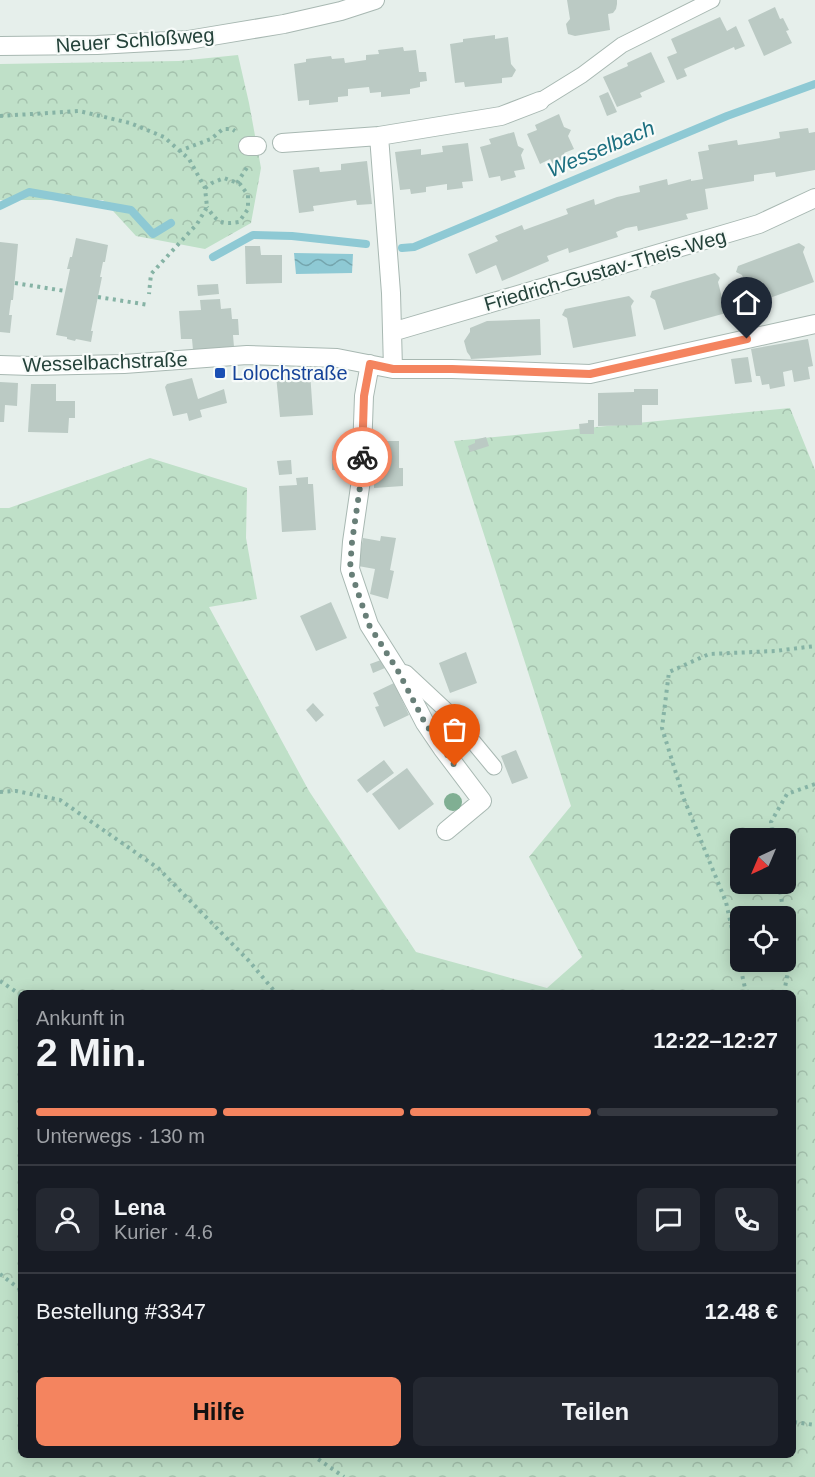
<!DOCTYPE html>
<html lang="de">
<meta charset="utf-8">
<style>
body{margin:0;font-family:Helvetica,sans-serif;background:#242831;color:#f1f3f6;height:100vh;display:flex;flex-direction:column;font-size:22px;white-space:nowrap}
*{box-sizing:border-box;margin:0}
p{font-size:20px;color:#9ea1a6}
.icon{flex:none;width:33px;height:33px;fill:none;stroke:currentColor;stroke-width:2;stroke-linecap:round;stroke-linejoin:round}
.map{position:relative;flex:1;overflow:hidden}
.drawer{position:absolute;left:18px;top:990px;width:778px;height:468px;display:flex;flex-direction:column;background:#171b24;border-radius:9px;box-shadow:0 3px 15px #0003}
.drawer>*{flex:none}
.needle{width:39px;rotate:224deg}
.tools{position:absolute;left:730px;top:828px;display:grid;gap:12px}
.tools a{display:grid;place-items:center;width:66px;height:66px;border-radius:9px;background:#171b24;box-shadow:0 3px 15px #0003;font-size:30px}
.pin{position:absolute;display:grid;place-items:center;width:51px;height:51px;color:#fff;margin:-62px -26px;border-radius:50% 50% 50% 0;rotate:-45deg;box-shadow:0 0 6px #0007}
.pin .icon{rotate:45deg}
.courier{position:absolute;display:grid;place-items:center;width:60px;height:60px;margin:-30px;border:4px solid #f4845f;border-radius:50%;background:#fff;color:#222;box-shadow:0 2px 8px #0007}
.headline em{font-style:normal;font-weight:700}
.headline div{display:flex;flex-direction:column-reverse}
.headline{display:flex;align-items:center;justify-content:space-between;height:102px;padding:0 18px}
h1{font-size:39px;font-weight:700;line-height:45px}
.bar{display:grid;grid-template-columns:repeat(4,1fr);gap:9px 6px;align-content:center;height:72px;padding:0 18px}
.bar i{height:8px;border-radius:4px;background:#363941}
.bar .active{background:#f4845f}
.bar p{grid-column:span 4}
.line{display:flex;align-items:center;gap:15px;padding:0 18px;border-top:2px solid #363941}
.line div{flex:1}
.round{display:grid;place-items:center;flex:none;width:63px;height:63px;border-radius:9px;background:#242831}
.cta{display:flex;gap:12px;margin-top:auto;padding:12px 18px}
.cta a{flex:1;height:69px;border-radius:9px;background:#f4845f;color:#111;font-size:24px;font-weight:700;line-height:69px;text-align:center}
.cta a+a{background:#242831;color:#f1f3f6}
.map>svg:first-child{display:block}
.forest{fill:url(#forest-crowns);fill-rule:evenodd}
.water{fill:url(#water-waves)}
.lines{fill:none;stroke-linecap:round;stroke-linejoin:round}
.stream{stroke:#8ec9d4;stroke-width:8}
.building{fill:#bbcac4}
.lane-casing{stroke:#a8b8b2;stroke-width:17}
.street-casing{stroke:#a8b8b2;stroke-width:20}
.path{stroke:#86b3a5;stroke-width:4;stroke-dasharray:3 4.5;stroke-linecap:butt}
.lane{stroke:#fff;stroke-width:15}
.street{stroke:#fff;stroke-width:18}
.tree{fill:#80af93}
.done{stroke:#687f78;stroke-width:6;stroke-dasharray:0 10.8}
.route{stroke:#f4845f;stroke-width:8}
.transit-dot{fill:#1a4fb4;stroke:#f7fbf9;stroke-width:2}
.labels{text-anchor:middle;stroke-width:4.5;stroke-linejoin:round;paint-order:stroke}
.street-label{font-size:20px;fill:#24423a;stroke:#f7fbf9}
.transit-label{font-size:20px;fill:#164399;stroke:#f7fbf9;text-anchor:start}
.water-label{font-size:21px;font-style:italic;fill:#1c6f80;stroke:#f7fbf9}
</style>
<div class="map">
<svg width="815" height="1477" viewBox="0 0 815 1477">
<defs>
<pattern id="forest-crowns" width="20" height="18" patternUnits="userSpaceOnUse" patternTransform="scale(1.5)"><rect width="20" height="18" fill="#bfe0c8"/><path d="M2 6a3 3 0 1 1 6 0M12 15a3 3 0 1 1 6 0" fill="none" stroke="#a4c1ad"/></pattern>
<pattern id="water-waves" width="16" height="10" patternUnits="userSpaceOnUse" patternTransform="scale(1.5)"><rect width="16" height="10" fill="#8ec9d4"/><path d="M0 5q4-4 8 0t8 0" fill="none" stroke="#74a5ad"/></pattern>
</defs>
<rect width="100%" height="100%" fill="#e6efeb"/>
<path class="forest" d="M238,55l11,48 12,65 -10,55 -46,26 -69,-13 -33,-36h-103v-136l179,-3z
M790,408l25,62v1007h-815v-969h9l141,-50 97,30 -1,50 11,61 -48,8 100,184 107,161 131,36 35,-31 -53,-100 42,-51 -117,-365zM741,838h45v46h-45zM741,916h45v46h-45zM21,993h773v462h-773z"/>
<path class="water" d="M294,253l59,1 -1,19 -56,1z"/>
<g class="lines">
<path class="stream" d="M0,206l29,-14 102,18 22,24 18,-11
M402,248l12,-1 313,-131 88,-32
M213,257l40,-22 39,1 74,8"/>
</g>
<path class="building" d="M567,0h50v4l-1,5 -3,4 -5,1 2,16 -35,6 -7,-2 -2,-10 4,-5z
M775,7l5,12 3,-1 6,12 -3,1 6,12 -28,13 -16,-36z
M720,17l7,14 9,-5 9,20 -10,4 -1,-3 -50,22 3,7 -10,4 -10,-23 10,-4 -6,-14z
M495,35v4l13,-2 3,27 5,6 -4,7 -10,1v5l-37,4 -1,-5 -9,1 -5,-39 13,-2v-3z
M403,47l1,4 12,-1 3,22h7l1,9 -7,1v5l-10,2v5l-29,3v-5l-11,1 -1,-6 -21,2v7l-10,1v5l-29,3v-5l-11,1 -4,-37 12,-2v-3l25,-3 1,3 12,-1 1,5 21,-3v-5l13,-1 -1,-4z
M651,52l14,30 -25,11 2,4 -25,10 -14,-30 25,-11 -1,-3z
M608,92l9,20 -10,4 -8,-20z
M559,114l5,13 7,3 -3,6 6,13 -10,4 2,5 -13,6 -3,-5 -10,5 -13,-30 10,-4 -2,-5z
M808,128l1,5 6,-1v38l-39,7 -1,-5 -21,3v6l-49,8 3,20 -22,5 2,5 -50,12 -1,-5 -11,2 -10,4 2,5 -49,16 -1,-5 -21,8 2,5 -47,20 -6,-16 -20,9 -8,-20 30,-13 -3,-5 27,-11 2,5 44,-16 -2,-5 28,-10 1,6 22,-8 23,-5 -1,-6 28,-7 1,6 23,-6v2l12,-2 -5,-27 11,-2 -1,-5 29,-5 1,5 32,-5 10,-2 -1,-6z
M514,132l4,14 6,3 -3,6 4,14 -11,2 2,6 -15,4 -1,-5 -11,2 -9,-31 11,-3 -2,-5z
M468,143l5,38 -11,1 1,6 -16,2v-6l-21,3v5l-15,2 -1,-5 -10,1 -5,-38 26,-3v6l22,-3 -1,-6z
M367,161l5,43 -15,1 -1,-5 -43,6 1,5 -15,2 -6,-43 26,-3 1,5 21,-2v-6z
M76,238l32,7 -3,17h-2l-3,15h2l-11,54h2l-2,11 -15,-3 -1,2 -8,-2v-2l-11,-2 14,-66h-3l3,-12h2z
M0,242l18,2 -5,56h-2l-2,15h3l-2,18 -10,-1z
M799,243l6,4 -2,5 11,30 -61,22 -11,-29 -6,-3 2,-6z
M245,246h15l1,9h21v28l-36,1z
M715,273l5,5 -2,4 8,31 -62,17 -9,-30 -5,-3 2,-6z
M218,284l1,10 -21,2 -1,-11z
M629,296l5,5 -3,5 5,30 -63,12 -6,-30 -5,-3 3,-6z
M220,299l1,10 10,-1 1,11h6l1,16h-6l1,12 -41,3 -1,-11h-11l-2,-28 22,-1 -1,-10z
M540,319l1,36 -70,4 -1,-3 -3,-4 -3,-11 6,-9v-4l17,-7z
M808,339l5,27 -5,1 2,12 -16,3 -2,-12 -9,2 2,14 -15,3 -1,-5 -7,1 -2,-9h-4l-5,-27z
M748,357l4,25 -17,2 -4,-25z
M310,372l3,43 -33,2 -4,-42z
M192,378l6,21 26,-10 3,14 -27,7 2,7 -13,4 -2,-8 -14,3 -8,-29 2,-3z
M0,382l18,1 -1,23 -12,-1 -1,17h-4z
M31,384h25v17h19v17h-6l-1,15 -40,-1z
M634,389h24v16h-16v20l-44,1v-33l36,-1z
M588,420h6v14h-14l-1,-10 9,-1z
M486,437l3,9 -19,6 -2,-6 7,-3v-3z
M373,441h26v27h4v18l-29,2z
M332,451h20v20l-20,-1z
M291,460l1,14 -13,1 -2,-14z
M308,477v7h5l3,46 -34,2 -3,-46 18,-1 -1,-7z
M381,536l15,2 -6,32 4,1 -6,28 -18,-5 5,-25 -17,-3 5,-28 17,3z
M331,602l16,36 -31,13 -16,-35z
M466,652l11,31 -27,10 -11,-30z
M381,660l4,8 -12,5 -3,-9z
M394,683l15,32 -25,12 -9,-20 4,-1 -6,-13z
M313,703l11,12 -8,7 -10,-12z
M516,750l12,28 -16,6 -11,-28z
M384,760l10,13 -27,20 -10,-13z
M407,768l27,36 -35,26 -27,-36z"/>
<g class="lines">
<g class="lane-casing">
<path id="lane" d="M540,101l42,-26 40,-30 90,-45
M398,671l8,2 45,42 43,52"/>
</g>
<g class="street-casing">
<path id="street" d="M0,46l97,-1 91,-5 96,-16 57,-13 34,-11
M282,143l97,-7
M248,146h9
M392,332l367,-108 56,-26
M370,364l-6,32 -3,84 -9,62 -2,27 19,56 29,46 27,52 17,25 40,53 -36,30
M0,365l31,1 93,-2 123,-9 90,3 56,11h59l138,5 225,-50
M393,369l-2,-76 -12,-157 122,-20 39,-15"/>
</g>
<path class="path" d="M0,116l79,-5 51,12 34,14 25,22 16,29 2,19 -10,17 -46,50 -2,20
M179,151l32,-12 12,-10h9l3,2
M237,183l11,-17
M205,188l7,-5 12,-5 16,6 8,11v14l-9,13c-18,3 -22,0 -32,-15
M15,283l50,8
M98,297l51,8
M0,792l16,-1 44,9 98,68 91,93 27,32
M773,838l-2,-16 16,-28 28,-10
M779,884l5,32
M0,981l21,14
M748,993l-3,-5 -19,-86 -42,-103 -22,-71 7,-56 40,-18 66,-3 40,-5
M784,993l7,-38 -5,-28
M0,1274l21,16
M794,1422l21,3
M312,1455l32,22"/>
<use href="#lane" class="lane"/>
<use href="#street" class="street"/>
</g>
<circle class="tree" cx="453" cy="802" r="9"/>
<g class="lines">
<path class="done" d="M362,457l-1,23 -9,62 -2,27 19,56 29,46 27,52 30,43"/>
<path class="route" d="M362,457l2,-61 6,-32 23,5h59l138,5 157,-35"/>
</g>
<rect class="transit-dot" x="214" y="367" width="12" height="12" rx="3"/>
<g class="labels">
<g class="street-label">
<text transform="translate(135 40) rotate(-4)" y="7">Neuer Schloßweg</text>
<text transform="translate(605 270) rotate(-16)" y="7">Friedrich-Gustav-Theis-Weg</text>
<text transform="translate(105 362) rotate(-2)" y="7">Wesselbachstraße</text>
</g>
<g class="transit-label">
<text x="232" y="380">Lolochstraße</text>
</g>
<g class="water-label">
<text transform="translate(601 149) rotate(-23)" y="7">Wesselbach</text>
</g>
</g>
</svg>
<div class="tools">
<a><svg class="needle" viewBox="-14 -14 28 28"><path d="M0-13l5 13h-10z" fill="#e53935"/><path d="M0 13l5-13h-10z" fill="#9ea1a6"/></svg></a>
<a><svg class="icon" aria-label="locate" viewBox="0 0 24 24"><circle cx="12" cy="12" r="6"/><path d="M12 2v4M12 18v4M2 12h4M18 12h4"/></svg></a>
</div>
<div class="pin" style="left:455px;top:766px;background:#ea580c"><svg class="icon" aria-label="bag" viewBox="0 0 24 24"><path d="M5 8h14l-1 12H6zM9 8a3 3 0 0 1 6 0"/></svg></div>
<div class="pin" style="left:747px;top:339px;background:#1f2937"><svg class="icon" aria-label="home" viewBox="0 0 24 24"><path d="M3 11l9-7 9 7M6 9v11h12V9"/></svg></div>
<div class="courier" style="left:362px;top:457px"><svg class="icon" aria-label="bike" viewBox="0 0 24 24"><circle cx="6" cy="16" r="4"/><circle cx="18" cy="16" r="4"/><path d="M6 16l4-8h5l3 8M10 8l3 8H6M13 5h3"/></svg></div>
<section class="drawer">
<div class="headline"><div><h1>2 Min.</h1><p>Ankunft in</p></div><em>12:22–12:27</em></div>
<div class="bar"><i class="active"></i><i class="active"></i><i class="active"></i><i></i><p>Unterwegs · 130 m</p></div>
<div class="line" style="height:108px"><a class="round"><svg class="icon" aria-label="person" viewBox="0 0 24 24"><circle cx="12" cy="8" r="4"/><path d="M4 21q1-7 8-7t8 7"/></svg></a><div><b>Lena</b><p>Kurier · 4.6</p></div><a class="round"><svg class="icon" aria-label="chat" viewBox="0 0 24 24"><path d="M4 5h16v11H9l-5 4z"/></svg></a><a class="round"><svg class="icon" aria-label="phone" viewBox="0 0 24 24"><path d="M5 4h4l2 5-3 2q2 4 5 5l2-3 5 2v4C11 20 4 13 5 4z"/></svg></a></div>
<div class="line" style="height:78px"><div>Bestellung #3347</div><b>12.48 €</b></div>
<div class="cta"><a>Hilfe</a><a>Teilen</a></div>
</section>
</div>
